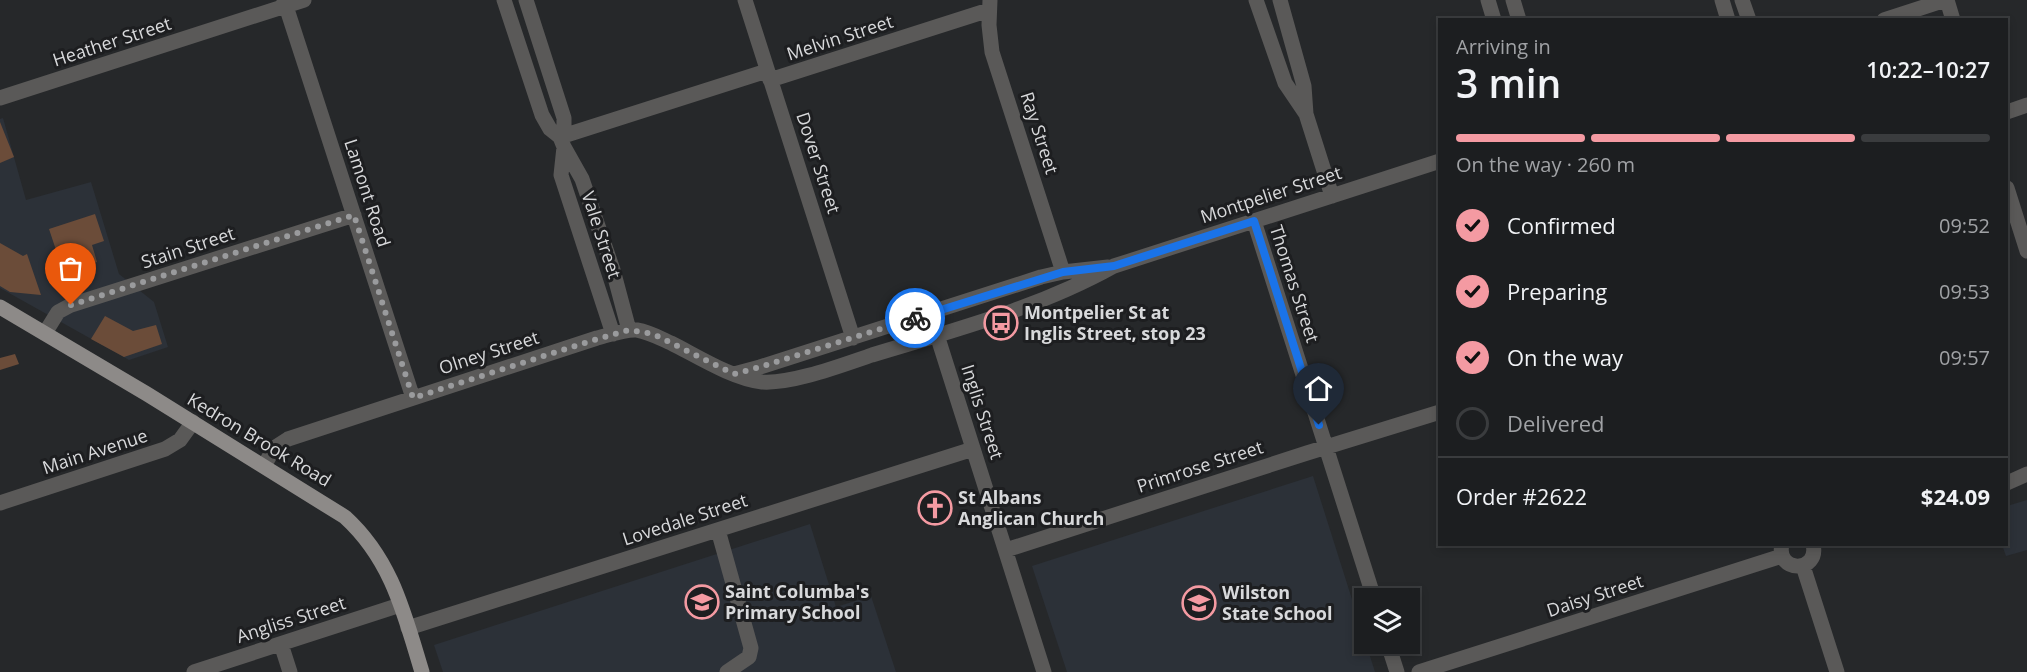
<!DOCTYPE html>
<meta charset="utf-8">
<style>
body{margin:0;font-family:"Open Sans",sans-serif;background:#292b2d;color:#f1f3f6;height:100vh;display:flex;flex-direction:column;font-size:22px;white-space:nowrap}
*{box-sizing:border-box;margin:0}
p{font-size:20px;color:#a0a2a5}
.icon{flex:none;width:33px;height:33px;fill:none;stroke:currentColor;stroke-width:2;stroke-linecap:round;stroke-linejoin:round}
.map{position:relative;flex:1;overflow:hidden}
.sheet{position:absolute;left:1438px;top:18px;width:570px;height:528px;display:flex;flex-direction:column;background:#1c1e20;border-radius:0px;box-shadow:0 3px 9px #0003,0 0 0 2px #3a3c3e}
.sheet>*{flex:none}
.fabs{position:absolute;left:1354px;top:588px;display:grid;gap:12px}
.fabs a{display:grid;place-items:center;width:66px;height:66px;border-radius:0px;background:#1c1e20;box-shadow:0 3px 9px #0003,0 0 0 2px #3a3c3e;font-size:30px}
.pin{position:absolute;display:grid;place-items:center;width:51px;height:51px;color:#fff;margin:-62px -26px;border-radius:50% 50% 50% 0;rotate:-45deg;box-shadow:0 0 6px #0007}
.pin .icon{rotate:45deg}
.courier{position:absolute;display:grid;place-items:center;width:60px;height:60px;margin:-30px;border:4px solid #1a73e8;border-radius:50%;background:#fff;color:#222;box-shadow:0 2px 8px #0007}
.overview em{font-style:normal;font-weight:600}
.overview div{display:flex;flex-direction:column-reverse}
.overview{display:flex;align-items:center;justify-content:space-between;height:102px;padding:0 18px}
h1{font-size:39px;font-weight:600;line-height:45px}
.bar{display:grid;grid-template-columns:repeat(4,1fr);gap:9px 6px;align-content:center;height:72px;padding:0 18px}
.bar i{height:8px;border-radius:4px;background:#3a3c3e}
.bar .active{background:#f49aa2}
.bar p{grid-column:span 4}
.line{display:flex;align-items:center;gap:15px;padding:0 18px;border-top:2px solid #3a3c3e}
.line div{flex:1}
ol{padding:0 18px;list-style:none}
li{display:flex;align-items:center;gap:18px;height:66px}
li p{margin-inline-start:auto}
li .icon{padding:6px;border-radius:50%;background:#f49aa2;color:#111;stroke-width:4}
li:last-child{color:#a0a2a5}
li i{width:33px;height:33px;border:3px solid #3a3c3e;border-radius:50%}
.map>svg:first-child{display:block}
.built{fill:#2c3138}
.building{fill:#6b4c39}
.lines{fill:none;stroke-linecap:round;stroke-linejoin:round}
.minor{stroke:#5a5958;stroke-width:15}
.major{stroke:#8d8a88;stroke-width:15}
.done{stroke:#9a9b9d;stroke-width:6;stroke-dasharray:0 10.8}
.route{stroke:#1a73e8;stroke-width:8}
.labels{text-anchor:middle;stroke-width:6;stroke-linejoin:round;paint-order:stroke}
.street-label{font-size:18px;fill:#d8d9db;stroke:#1d1e20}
.poi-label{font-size:18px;font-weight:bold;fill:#d8d9db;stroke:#1d1e20;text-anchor:start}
</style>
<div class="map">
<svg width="2027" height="672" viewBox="0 0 2027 672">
<rect width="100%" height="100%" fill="#26282a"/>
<path class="built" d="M3,118l23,82 65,-18 28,92 35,28 14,45 -39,13 -129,-72v-169z
M1313,476l62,196h-308l-35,-106z
M2027,500v50l-21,6 -4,-11 5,-1v-38z
M810,524l26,83 35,-11 25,76h-453l-9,-27z"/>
<path class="building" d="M0,122l14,35 -14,6z
M95,214l9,27 -12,4 5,17 -5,2 2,5 -12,3 -1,-4 -5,1 -6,-17 -12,4 -9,-27z
M0,243l23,13 4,-2 14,41 -31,-3 -10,-6z
M105,316l28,15 23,-6 6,19 -38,13 -33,-18z
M15,354l4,10 -19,6v-12z"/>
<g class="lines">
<path class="minor" d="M284,0l129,398
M504,0l38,115 8,14 10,8 4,10 18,32 31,91 16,60
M526,0l38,118v9l-4,10
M745,0l108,338
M990,0l-1,25 3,27 71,220
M1256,0l29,83 21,31
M1280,0l24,86 2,28 26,82
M1488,0l6,20
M1513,0l6,20
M1722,0l6,20
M1742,0l7,20
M1947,0l6,20
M1884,20l61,-20
M770,80l219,-70
M0,98l304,-98
M2007,112l20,-7
M560,137l207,-66
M564,147l-3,28 52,159
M2007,188l20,63
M1254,221l120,377
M45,333l13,-21 13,-7 283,-90
M937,335l107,337
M734,374l26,-7 281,-90 22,-5 45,-5
M264,466l10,-18 14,-9 309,-101c13,-3 27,-9 40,-8 12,2 23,8 34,13 26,13 62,36 91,39 31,2 80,-17 110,-27 82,-25 167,-47 242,-89l326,-105
M2007,483l20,-9
M0,503l165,-54 15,-9 13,-18
M718,530l33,118 -2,9 -22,15
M1782,544c-7,29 38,30 31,0
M1006,550l301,-97 133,-41
M1803,566l34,106
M408,628l565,-179
M281,644l9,28
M1388,644l9,28
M194,672l206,-67
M1419,672l363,-116"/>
<path class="major" d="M0,307l147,87 198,123c47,43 59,96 77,155"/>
</g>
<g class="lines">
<path class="done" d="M71,305l283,-90 59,183 184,-59 32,-9 24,4 81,40 26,-7 155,-49"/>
<path class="route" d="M915,318l148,-46 51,-6 140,-45 65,204"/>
</g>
<defs>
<g id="bus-ring" transform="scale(1.725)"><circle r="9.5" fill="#1d1e20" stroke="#f49aa2" stroke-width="1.5"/><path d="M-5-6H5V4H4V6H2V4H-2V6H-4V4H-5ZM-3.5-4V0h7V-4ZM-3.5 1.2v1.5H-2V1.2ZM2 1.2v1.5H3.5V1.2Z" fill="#f49aa2"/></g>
<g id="church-ring" transform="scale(1.725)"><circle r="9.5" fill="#1d1e20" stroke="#f49aa2" stroke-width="1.5"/><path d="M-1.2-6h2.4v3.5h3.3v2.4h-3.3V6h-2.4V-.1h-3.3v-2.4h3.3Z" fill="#f49aa2"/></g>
<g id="school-ring" transform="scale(1.725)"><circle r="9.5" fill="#1d1e20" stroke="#f49aa2" stroke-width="1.5"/><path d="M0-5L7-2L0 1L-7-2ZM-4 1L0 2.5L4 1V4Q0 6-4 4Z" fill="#f49aa2"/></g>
</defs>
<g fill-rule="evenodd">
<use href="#bus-ring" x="1001" y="323"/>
<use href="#church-ring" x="935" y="508"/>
<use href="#school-ring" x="702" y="602"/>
<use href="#school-ring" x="1199" y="603"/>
</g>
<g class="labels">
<g class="street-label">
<text transform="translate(840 38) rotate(-18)" y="6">Melvin Street</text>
<text transform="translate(112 42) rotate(-18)" y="6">Heather Street</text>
<text transform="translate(1039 133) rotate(72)" y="6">Ray Street</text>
<text transform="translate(818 163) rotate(72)" y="6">Dover Street</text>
<text transform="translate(367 193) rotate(72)" y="6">Lamont Road</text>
<text transform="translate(1271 195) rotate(-18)" y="6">Montpelier Street</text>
<text transform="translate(601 235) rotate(72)" y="6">Vale Street</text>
<text transform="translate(188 248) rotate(-18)" y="6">Stain Street</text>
<text transform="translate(1294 284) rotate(72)" y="6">Thomas Street</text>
<text transform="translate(489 353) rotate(-18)" y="6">Olney Street</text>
<text transform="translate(982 412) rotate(72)" y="6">Inglis Street</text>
<text transform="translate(259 440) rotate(31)" y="6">Kedron Brook Road</text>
<text transform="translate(95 452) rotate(-18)" y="6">Main Avenue</text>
<text transform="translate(1200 467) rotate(-18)" y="6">Primrose Street</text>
<text transform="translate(685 520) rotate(-18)" y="6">Lovedale Street</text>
<text transform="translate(1595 596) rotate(-18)" y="6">Daisy Street</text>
<text transform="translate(291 620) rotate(-18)" y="6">Angliss Street</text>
</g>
<g class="poi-label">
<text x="1024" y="319">Montpelier St at<tspan x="1024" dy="21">Inglis Street, stop 23</tspan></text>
<text x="958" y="504">St Albans<tspan x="958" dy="21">Anglican Church</tspan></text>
<text x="725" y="598">Saint Columba's<tspan x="725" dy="21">Primary School</tspan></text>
<text x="1222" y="599">Wilston<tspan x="1222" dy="21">State School</tspan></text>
</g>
</g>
</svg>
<div class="fabs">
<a><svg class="icon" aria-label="layers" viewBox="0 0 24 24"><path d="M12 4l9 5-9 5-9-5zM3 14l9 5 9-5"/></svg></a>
</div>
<div class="pin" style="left:71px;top:305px;background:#ea580c"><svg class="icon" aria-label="bag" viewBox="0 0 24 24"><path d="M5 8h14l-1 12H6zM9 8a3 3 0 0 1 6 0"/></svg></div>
<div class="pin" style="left:1319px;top:425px;background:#1f2937"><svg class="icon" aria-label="home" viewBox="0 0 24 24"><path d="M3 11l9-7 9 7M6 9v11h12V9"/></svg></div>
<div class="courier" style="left:915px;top:318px"><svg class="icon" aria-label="bike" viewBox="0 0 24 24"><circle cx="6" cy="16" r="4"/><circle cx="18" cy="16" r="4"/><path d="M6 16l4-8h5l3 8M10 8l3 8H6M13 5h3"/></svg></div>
<section class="sheet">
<div class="overview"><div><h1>3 min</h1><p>Arriving in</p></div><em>10:22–10:27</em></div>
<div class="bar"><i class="active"></i><i class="active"></i><i class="active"></i><i></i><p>On the way · 260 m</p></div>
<ol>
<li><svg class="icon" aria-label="check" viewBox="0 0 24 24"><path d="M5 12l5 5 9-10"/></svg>Confirmed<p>09:52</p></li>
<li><svg class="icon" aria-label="check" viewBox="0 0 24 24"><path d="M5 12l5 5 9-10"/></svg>Preparing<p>09:53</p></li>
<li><svg class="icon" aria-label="check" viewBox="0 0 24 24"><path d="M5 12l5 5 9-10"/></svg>On the way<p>09:57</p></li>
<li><i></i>Delivered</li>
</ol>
<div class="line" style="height:78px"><div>Order #2622</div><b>$24.09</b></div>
</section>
</div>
